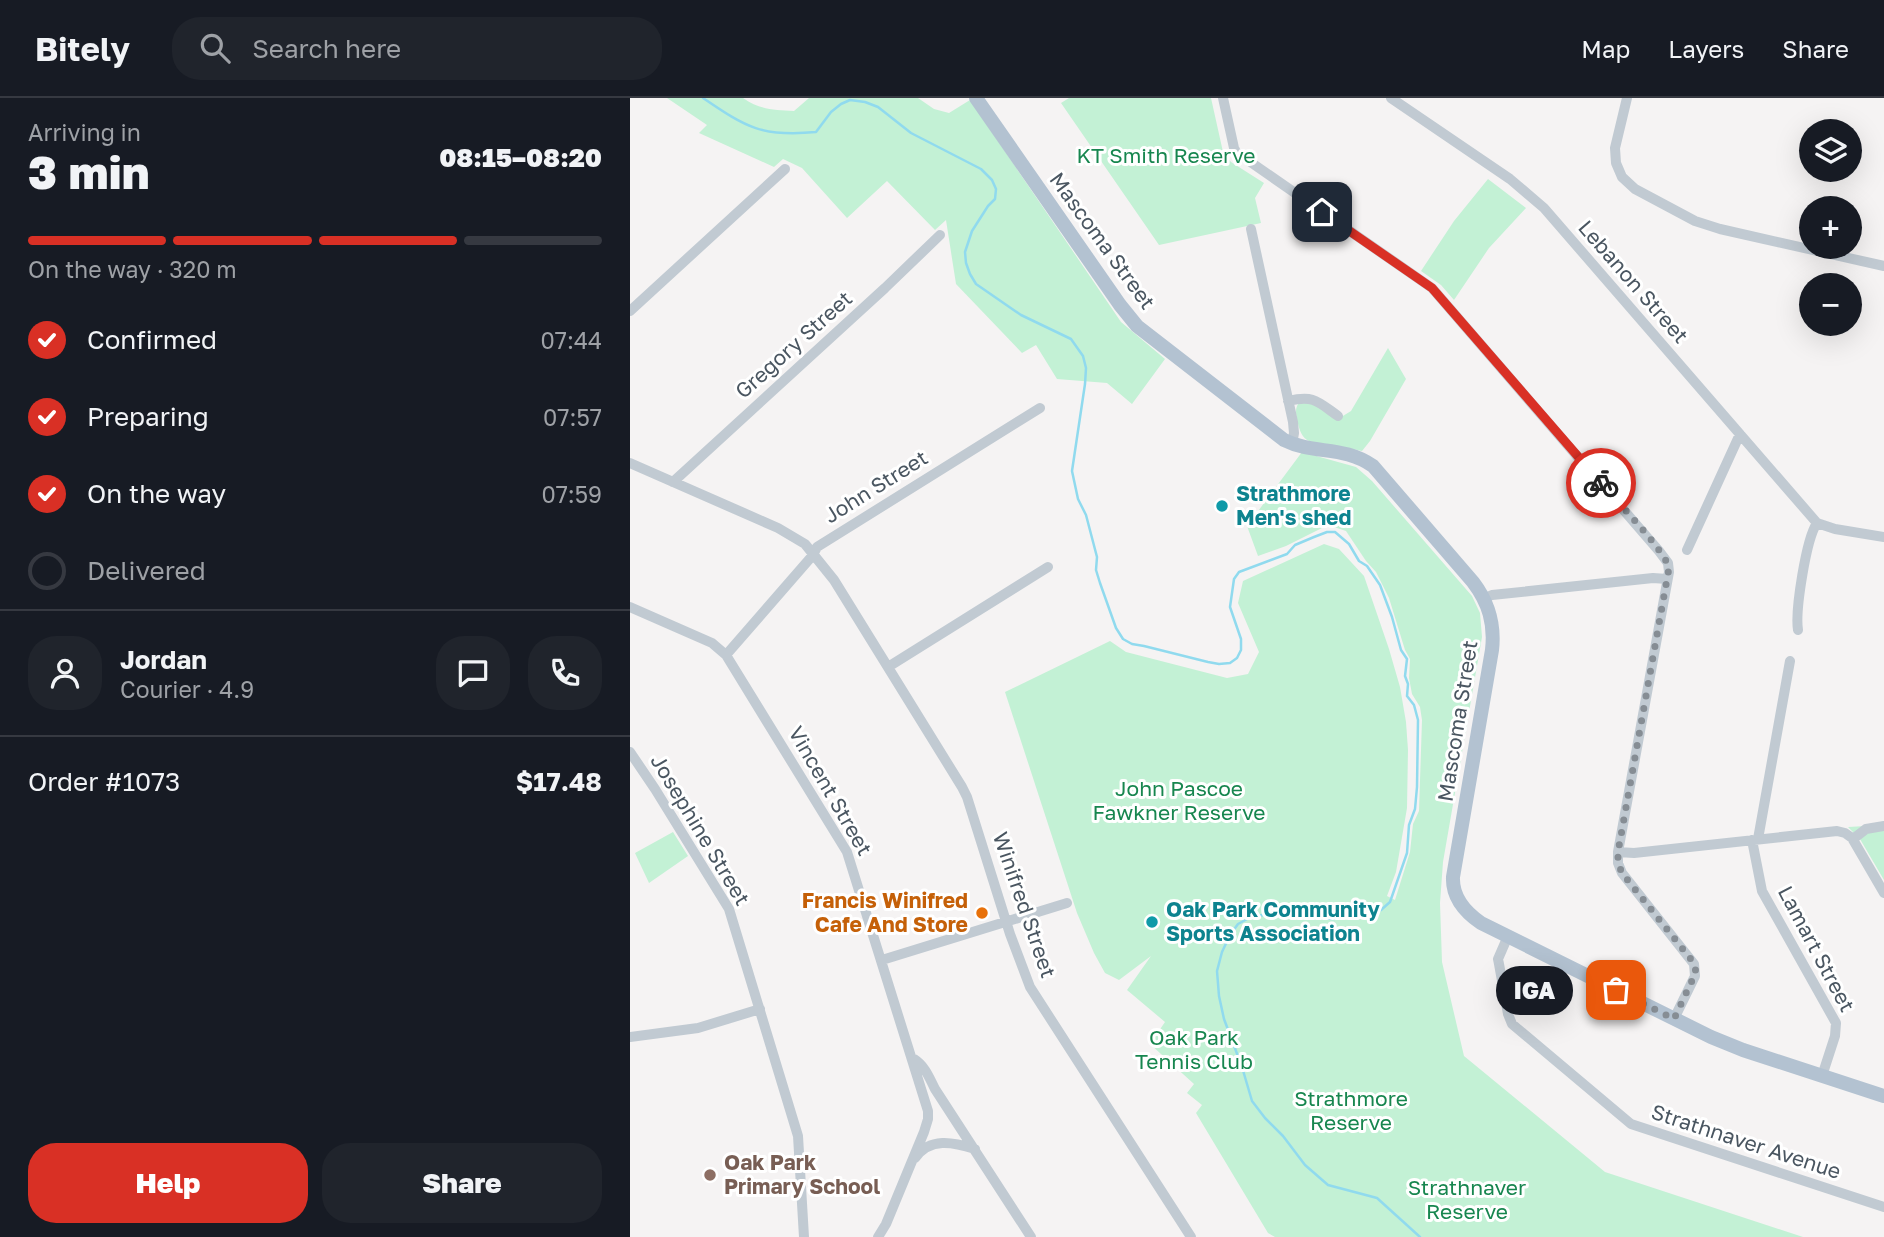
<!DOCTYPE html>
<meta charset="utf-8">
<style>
body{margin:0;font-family:"Golos Text",sans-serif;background:#20242c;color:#f1f3f6;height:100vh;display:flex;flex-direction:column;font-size:26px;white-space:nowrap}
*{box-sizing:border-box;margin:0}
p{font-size:23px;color:#9ea1a6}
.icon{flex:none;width:38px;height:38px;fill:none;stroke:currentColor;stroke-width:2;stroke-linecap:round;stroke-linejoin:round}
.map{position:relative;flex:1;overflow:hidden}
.panel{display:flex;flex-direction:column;background:#171b24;width:630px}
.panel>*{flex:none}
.tools{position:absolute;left:1169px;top:21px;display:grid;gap:14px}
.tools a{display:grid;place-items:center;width:63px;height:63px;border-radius:50%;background:#171b24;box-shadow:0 7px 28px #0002;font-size:35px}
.pin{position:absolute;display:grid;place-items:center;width:60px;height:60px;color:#fff;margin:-30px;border-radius:14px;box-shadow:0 4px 10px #0006}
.courier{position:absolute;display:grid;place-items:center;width:70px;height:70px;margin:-35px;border:5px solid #d93025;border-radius:50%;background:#fff;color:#222;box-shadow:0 2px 9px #0007}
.bubble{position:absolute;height:49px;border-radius:24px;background:#171b24;box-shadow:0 7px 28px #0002;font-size:23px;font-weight:800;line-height:49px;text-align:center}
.headline em{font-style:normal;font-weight:800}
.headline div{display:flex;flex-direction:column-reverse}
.headline{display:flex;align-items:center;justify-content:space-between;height:119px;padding:0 28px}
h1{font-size:46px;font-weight:800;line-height:52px}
.bar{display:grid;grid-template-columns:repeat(4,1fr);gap:10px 7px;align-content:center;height:84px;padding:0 28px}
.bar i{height:9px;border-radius:5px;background:#363941}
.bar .current{background:#d93025}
.bar p{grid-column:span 4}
.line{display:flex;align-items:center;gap:18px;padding:0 28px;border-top:2px solid #363941}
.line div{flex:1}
.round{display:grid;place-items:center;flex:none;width:74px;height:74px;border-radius:28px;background:#20242c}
ol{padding:0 28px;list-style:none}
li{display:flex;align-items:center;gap:21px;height:77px}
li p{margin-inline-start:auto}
li .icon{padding:7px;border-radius:50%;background:#d93025;color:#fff;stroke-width:4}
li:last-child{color:#9ea1a6}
li i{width:38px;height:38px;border:4px solid #363941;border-radius:50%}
.primary-button{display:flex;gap:14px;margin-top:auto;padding:14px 28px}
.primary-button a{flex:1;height:80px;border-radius:28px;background:#d93025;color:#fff;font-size:28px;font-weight:800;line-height:80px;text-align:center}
.primary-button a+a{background:#20242c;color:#f1f3f6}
header{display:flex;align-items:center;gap:42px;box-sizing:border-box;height:98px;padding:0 35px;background:#171b24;border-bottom:2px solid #363941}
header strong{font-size:33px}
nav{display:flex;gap:38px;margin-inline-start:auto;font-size:24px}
.search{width:490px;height:63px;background:#20242c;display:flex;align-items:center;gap:18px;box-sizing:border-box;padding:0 24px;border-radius:28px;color:#9ea1a6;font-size:26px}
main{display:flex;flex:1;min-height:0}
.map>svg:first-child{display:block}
.green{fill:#c3f1d5}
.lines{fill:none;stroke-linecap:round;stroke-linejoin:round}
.stream{stroke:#90daee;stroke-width:2.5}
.minor{stroke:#c1cad2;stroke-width:10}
.major{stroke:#b3c2d1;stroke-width:14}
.done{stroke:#868d94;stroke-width:7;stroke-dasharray:0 12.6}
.route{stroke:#d93025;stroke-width:9}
.culture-dot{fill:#0f9aa8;stroke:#fff;stroke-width:2.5}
.food-dot{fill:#e8710a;stroke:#fff;stroke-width:2.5}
.education-dot{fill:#8d6e63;stroke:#fff;stroke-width:2.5}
.labels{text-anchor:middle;stroke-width:6;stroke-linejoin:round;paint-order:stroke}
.park-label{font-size:21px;fill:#17864f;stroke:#fff}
.street-label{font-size:21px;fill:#4a5661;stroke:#fff}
.culture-label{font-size:21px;font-weight:bold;fill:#0d838f;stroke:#fff;text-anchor:start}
.food-label{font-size:21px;font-weight:bold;fill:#c56008;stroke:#fff;text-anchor:end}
.education-label{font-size:21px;font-weight:bold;fill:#785e54;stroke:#fff;text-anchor:start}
</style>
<header>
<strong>Bitely</strong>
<div class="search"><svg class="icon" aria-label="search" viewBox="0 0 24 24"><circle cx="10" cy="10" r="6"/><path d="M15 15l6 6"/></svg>Search here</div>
<nav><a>Map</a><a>Layers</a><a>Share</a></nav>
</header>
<main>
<section class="panel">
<div class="headline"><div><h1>3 min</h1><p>Arriving in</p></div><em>08:15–08:20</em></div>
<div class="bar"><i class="current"></i><i class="current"></i><i class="current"></i><i></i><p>On the way · 320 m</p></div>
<ol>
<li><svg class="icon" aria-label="check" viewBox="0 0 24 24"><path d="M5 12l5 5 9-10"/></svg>Confirmed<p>07:44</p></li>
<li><svg class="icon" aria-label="check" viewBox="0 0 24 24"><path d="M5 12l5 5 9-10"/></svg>Preparing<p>07:57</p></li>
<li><svg class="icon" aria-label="check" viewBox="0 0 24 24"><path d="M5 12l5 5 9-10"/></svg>On the way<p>07:59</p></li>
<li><i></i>Delivered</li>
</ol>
<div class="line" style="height:126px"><a class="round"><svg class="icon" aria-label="person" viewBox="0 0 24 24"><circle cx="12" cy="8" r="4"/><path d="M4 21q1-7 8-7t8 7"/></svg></a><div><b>Jordan</b><p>Courier · 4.9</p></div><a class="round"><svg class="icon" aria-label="chat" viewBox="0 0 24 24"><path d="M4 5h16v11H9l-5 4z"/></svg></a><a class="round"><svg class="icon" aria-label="phone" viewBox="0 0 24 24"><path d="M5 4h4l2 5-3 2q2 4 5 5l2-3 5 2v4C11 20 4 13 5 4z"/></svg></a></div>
<div class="line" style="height:91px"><div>Order #1073</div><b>$17.48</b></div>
<div class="primary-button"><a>Help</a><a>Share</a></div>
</section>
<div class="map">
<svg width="1254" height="1139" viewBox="0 0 1254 1139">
<rect width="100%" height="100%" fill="#f5f3f3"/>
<path class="green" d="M37,0h76c17,12 31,12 51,13l15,-13h109l16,11 15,4 21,-13 151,222 44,37 -33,45 -25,-21 -50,-4 -21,-34 -14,8 -66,-69 -10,-64 -11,10 -48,-49 -40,37 -45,-50 -19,-9 -9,8 -75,-34 8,-8z
M439,0h142l12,54 8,10 33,21 -9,15 6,25 -102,22 -98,-142z
M858,81l38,29 -37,40 -35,52 -13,-15 -20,-14 33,-50z
M758,250l18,31 -36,62 -8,10c-12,-3 -48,-7 -55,-11 -7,-5 -8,-13 -10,-20 -1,-7 -2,-10 1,-16l8,-4 32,19 13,-8z
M672,354l54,15 16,14 100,115 8,17 2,24 -39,225 -3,41 2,59 22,94 141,116 198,65h-528l-7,-4 -72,-120 6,-8 -15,-12 7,-9 -44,-40 15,-22 -38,-32 24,-34 -32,24 -14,-7 -11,-20 -17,-40 -72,-221 105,-51 16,11 101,26 21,-4 11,-22 -21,-49 5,-22 81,-37 15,5 25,27 25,73 11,38 6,35 2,28 -1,58 -11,64 -9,24 8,4 15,-48 3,-28 6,-13 3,-91 -2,-13 -8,-13 -3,-16 1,-19 -5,-9 -16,-52 -13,-26 -10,-11 -20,-30 -18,-6 -42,21 -28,10 -11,-30z
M1254,727v55l-24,-41 -12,-12z
M43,734l15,24 -39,27 -14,-30z"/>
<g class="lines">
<path class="stream" d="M73,0c44,30 59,39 113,34l15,-20 10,-8 9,-4 15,2 13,5 33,26 70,36 11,11 4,9 -1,10 -7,7 -16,25 -7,21 1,11 4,11 6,10 45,31 50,24 12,17 3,12 -1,16 -13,87 6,28 8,16 11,42 -1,13 4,13 16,45 7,11 9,5 12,2 64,16 11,2 11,-1 7,-5 4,-8v-11l-11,-32 4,-28 5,-7 48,-18 8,-9 19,-8 13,-5h8l14,12 10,17 8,5 13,19 12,32 9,33 6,9 -2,17 3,8 -1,12 7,9 4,15 -1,67 -2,22 -6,16 -2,28 -17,49 -9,8 -18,6 -30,3 -71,-4 -13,3 -11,6 -8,11 -8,17 -5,19 2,25 5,23 18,48 10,34 13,17 18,18 22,29 23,20 49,13 43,39"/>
<path class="minor" d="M593,0l11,50 2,4 196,136 227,263 9,12 1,9 -51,280v11l4,10 72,91 1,12 -21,43
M761,0l119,81 34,29 273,315 18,6 49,8
M997,0l-12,50 1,15 6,14 13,12 60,32 25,8 164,37
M621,131l42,193 1,11 -2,11
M0,213l155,-142
M658,303c26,-6 29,0 50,15
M0,365l148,65 27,16 29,36 128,207 5,10 43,137 20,53 161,250
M43,384l212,-194 55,-53
M1057,452l53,-116
M855,500l7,-3 161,-17 14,1
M0,509l82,36 14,12 121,197 81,259v8l-4,13 -38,92 -8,13
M1168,532c-3,-19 8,-91 19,-107
M96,557l87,-100 4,-8 223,-139
M258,569l160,-100
M0,654l25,37 74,120 69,227 6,101
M1128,741l32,-178
M1223,741l13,-10 18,-3
M1122,742l10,51 74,132 -1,13 -13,40
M988,754l16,1 203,-22 8,2 7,5 32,55
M878,838l-10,23 1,5 9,50 4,10 119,100 253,83
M252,862l185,-57
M0,939l68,-9 62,-19
M284,961c11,7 15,18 21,30l96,148
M285,1060c15,-21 38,-16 60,-9"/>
<path class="major" d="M346,0l144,207 17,21 147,114c30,15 59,5 89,26l100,116c16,21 22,42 19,68l-39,227c-1,21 12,35 28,46l230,114 32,13 141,46"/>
</g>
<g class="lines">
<path class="done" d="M971,385c14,17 64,67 68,85l-51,284v11l4,10 68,85 4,6 2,8 -22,47 -58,-29"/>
<path class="route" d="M692,114l110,76 169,195"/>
</g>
<g class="culture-dot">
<circle cx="592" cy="408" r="7"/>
<circle cx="522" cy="824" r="7"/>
</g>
<circle class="food-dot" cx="352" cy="815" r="7"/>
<circle class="education-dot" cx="80" cy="1077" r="7"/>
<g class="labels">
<g class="park-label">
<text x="536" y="65">KT Smith Reserve</text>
<text x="549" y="698">John Pascoe<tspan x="549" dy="24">Fawkner Reserve</tspan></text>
<text x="564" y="947">Oak Park<tspan x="564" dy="24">Tennis Club</tspan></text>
<text x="721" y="1008">Strathmore<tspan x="721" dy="24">Reserve</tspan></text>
<text x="837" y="1097">Strathnaver<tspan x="837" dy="24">Reserve</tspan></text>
</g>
<g class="street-label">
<text transform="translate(472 143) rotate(54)" y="7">Mascoma Street</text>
<text transform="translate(1003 184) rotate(49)" y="7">Lebanon Street</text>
<text transform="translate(164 247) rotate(-42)" y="7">Gregory Street</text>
<text transform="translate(246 389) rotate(-32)" y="7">John Street</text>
<text transform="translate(828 623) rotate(-81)" y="7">Mascoma Street</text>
<text transform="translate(200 693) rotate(60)" y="7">Vincent Street</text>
<text transform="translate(70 732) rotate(59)" y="7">Josephine Street</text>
<text transform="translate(394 807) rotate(71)" y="7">Winifred Street</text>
<text transform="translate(1186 851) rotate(62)" y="7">Lamart Street</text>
<text transform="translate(1116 1044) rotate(18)" y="7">Strathnaver Avenue</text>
</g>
<g class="culture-label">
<text x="606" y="403">Strathmore<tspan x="606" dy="24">Men's shed</tspan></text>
<text x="536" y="819">Oak Park Community<tspan x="536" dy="24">Sports Association</tspan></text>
</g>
<g class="food-label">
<text x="338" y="810">Francis Winifred<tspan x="338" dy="24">Cafe And Store</tspan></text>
</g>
<g class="education-label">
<text x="94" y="1072">Oak Park<tspan x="94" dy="24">Primary School</tspan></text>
</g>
</g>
</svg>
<div class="tools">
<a><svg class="icon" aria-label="layers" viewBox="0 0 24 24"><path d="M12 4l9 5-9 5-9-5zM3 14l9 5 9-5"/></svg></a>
<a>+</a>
<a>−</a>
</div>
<div class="pin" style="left:986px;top:892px;background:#ea580c"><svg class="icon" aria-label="bag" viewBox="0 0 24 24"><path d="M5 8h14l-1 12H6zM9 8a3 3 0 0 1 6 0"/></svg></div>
<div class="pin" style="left:692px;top:114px;background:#1f2937"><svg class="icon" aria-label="home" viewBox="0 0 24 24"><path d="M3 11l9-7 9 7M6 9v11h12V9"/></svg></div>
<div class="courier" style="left:971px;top:385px"><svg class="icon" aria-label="bike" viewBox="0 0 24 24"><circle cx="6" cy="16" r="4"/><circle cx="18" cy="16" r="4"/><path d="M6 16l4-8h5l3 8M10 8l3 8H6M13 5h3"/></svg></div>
<div class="bubble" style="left:866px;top:868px;width:77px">IGA</div>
</div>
</main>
